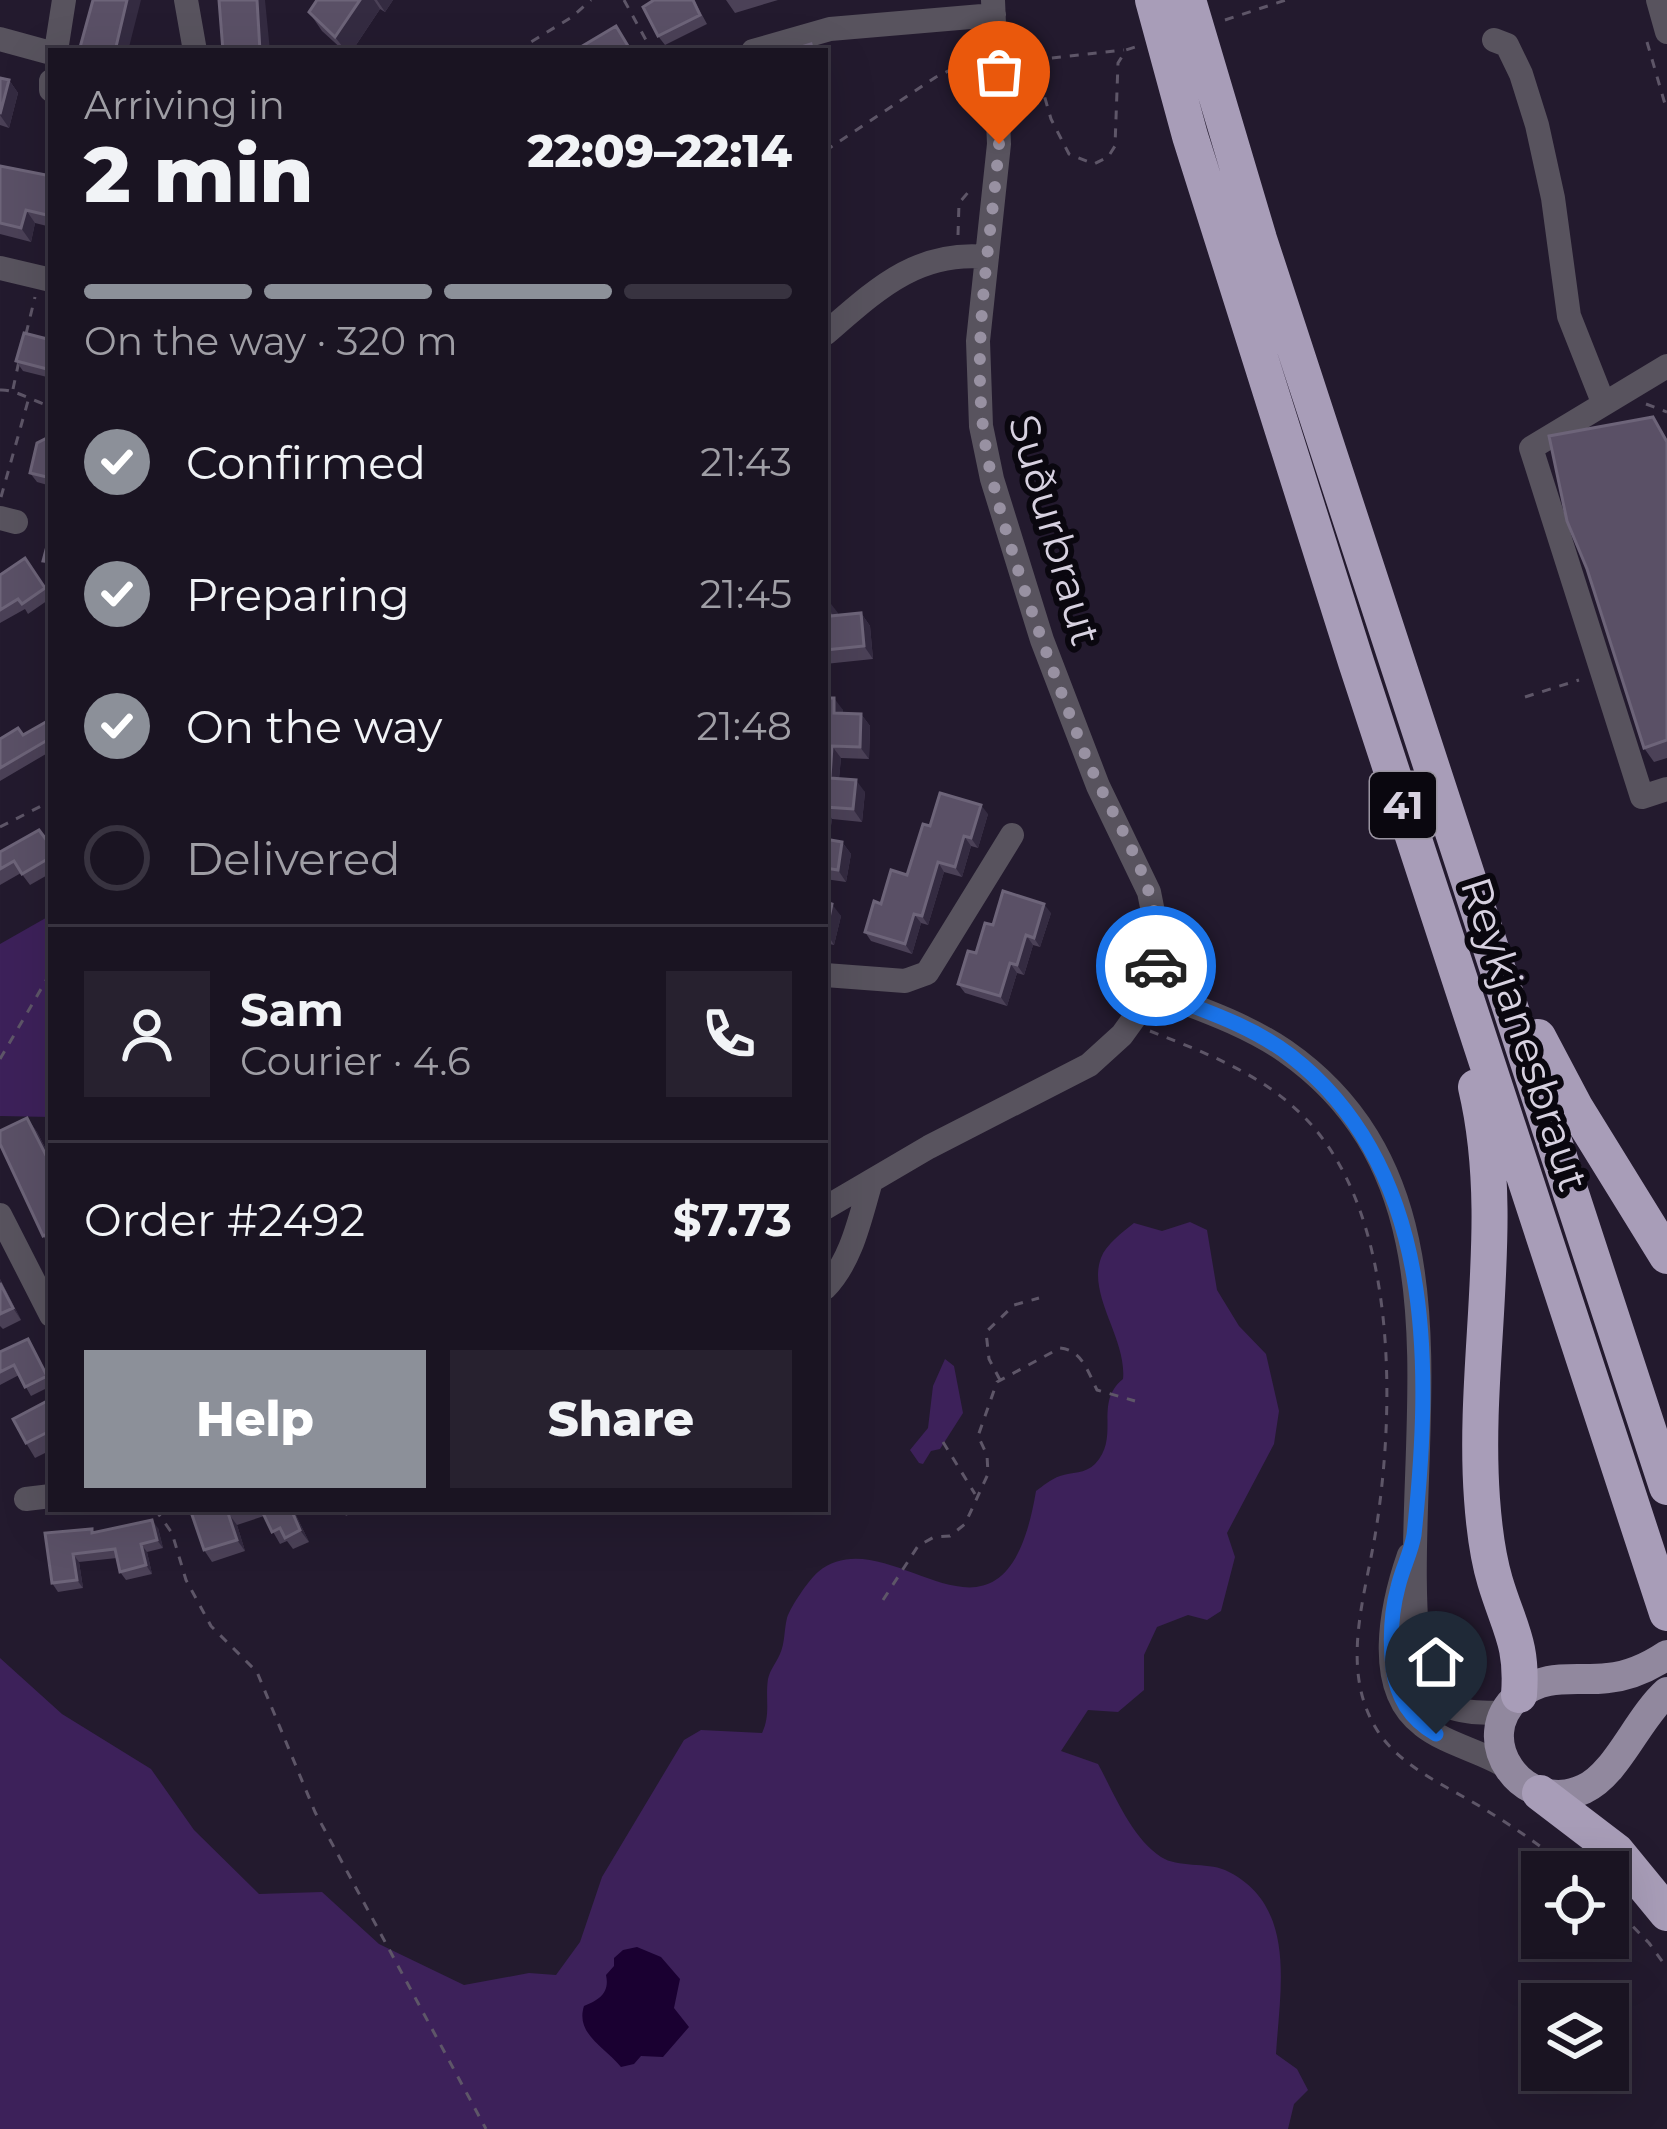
<!DOCTYPE html>
<meta charset="utf-8">
<style>
body{margin:0;font-family:Montserrat,sans-serif;background:#27212f;color:#f1f3f6;height:100vh;display:flex;flex-direction:column;font-size:45px;white-space:nowrap}
*{box-sizing:border-box;margin:0}
p{font-size:39px;color:#9f9ea5}
.icon{flex:none;width:66px;height:66px;fill:none;stroke:currentColor;stroke-width:2;stroke-linecap:round;stroke-linejoin:round}
.map{position:relative;flex:1;overflow:hidden}
.sheet{position:absolute;left:48px;top:48px;width:780px;height:1464px;display:flex;flex-direction:column;background:#1a1422;border-radius:0px;box-shadow:0 12px 48px #0002,0 0 0 3px #383340}
.sheet>*{flex:none}
.buttons{position:absolute;left:1521px;top:1851px;display:grid;gap:24px}
.buttons a{display:grid;place-items:center;width:108px;height:108px;border-radius:0px;background:#1a1422;box-shadow:0 12px 48px #0002,0 0 0 3px #383340;font-size:60px}
.pin{position:absolute;display:grid;place-items:center;width:102px;height:102px;color:#fff;margin:-123px -51px;border-radius:50% 50% 50% 0;rotate:-45deg;box-shadow:0 0 12px #0007}
.pin .icon{rotate:45deg}
.courier{position:absolute;display:grid;place-items:center;width:120px;height:120px;margin:-60px;border:9px solid #1a73e8;border-radius:50%;background:#fff;color:#222;box-shadow:0 3px 15px #0007}
.headline em{font-style:normal;font-weight:800}
.headline div{display:flex;flex-direction:column-reverse}
.headline{display:flex;align-items:center;justify-content:space-between;height:204px;padding:0 36px}
h1{font-size:78px;font-weight:800;line-height:90px}
.bar{display:grid;grid-template-columns:repeat(4,1fr);gap:18px 12px;align-content:center;height:144px;padding:0 36px}
.bar i{height:15px;border-radius:9px;background:#383340}
.bar .active{background:#8c9099}
.bar p{grid-column:span 4}
.line{display:flex;align-items:center;gap:30px;padding:0 36px;border-top:3px solid #383340}
.line div{flex:1}
.round{display:grid;place-items:center;flex:none;width:126px;height:126px;border-radius:0px;background:#27212f}
ol{padding:0 36px;list-style:none}
li{display:flex;align-items:center;gap:36px;height:132px}
li p{margin-inline-start:auto}
li .icon{padding:12px;border-radius:50%;background:#8c9099;color:#fff;stroke-width:4}
li:last-child{color:#9f9ea5}
li i{width:66px;height:66px;border:6px solid #383340;border-radius:50%}
.primary-button{display:flex;gap:24px;margin-top:auto;padding:24px 36px}
.primary-button a{flex:1;height:138px;border-radius:0px;background:#8c9099;color:#fff;font-size:48px;font-weight:800;line-height:138px;text-align:center}
.primary-button a+a{background:#27212f;color:#f1f3f6}
.map>svg:first-child{display:block}
.green{fill:#3d215a}
.water{fill:#1a0031}
.lines{fill:none;stroke-linecap:round;stroke-linejoin:round}
.path{stroke:#5e5668;stroke-width:3;stroke-dasharray:9 9;stroke-linecap:butt}
.minor{stroke:#58535e;stroke-width:24}
.major{stroke:#91889e;stroke-width:30}
.highway{stroke:#a89db8;stroke-width:36}
.wall{fill:#4b4157}
.shaded-wall{fill:#342b41}
.building{fill:#5a5066;stroke:#6d6479;stroke-width:3}
.done{stroke:#9891a2;stroke-width:12;stroke-dasharray:0 21.6}
.route{stroke:#1a73e8;stroke-width:15}
.labels{text-anchor:middle;stroke-width:12;stroke-linejoin:round;paint-order:stroke}
.shield{fill:#0a070f;stroke:#9a94a1;stroke-width:3}
.shield-label{font-size:39px;font-weight:bold;fill:#d7d1e0}
.street-label{font-size:42px;fill:#d7d1e0;stroke:#0a070f}
</style>
<div class="map">
<svg width="1667" height="2129" viewBox="0 0 1667 2129">
<rect width="100%" height="100%" fill="#231a2e"/>
<path class="green" d="M51,915v202l-51,-1v-172z
M1190,1222l17,8 10,60 22,36 27,28 13,57 -5,33 -47,89 8,24 -14,54 -14,9 -19,-5 -31,12 -13,28v35l-26,22 -30,-2 -27,41 37,13c17,31 33,73 63,93 17,11 45,5 64,13 73,34 55,118 51,184l21,15 11,21 -14,14 -6,25h-1288v-471l62,56 89,55 43,61 65,64 63,-2 57,52 85,41 65,-12 27,2 24,-33 22,-65 82,-137 17,-10 61,3c9,-19 3,-34 6,-54 2,-9 8,-16 12,-25 5,-11 4,-24 7,-36 4,-12 21,-37 31,-46 73,-60 185,116 218,-81 7,-5 15,-12 24,-15 12,-4 25,-2 35,-12 26,-27 -2,-61 28,-85 4,-40 -36,-84 -22,-121 5,-14 22,-26 33,-35l28,8z
M945,1359l9,7 9,47 -23,36 -9,2 -8,13 -4,-1 -9,-13 18,-22 5,-42z"/>
<path class="water" d="M637,1947l24,10 19,22 -6,29 15,19 -26,30 -22,-1 -7,8 -13,3c-16,-20 -46,-33 -37,-61 15,-6 26,-13 22,-31l8,-9v-8l9,-8z"/>
<g class="lines">
<path class="path" d="M624,0l28,51
M1225,20l61,-20
M1647,42l20,69
M516,51l56,-34 19,-17
M1019,59l15,1 17,59 18,35 25,10 14,-7 7,-11 3,-83 8,-13 12,-4
M1034,60l90,-10
M825,151l111,-74 35,-17
M958,235l1,-32 12,-14
M26,334l9,-37
M13,389l6,-28
M0,390c16,-1 33,12 51,16
M1646,404l21,8
M1,497l27,-96
M1525,697l54,-17
M0,827l51,-26
M1150,1031c53,21 108,41 150,82 99,94 96,297 75,423 -11,64 -35,135 2,194 24,38 72,57 109,80 31,19 60,40 89,62
M0,1059l51,-87
M1000,1380l-11,-21 -3,-27 28,-27 25,-7
M943,1442l32,52
M155,1509l17,24 14,47 25,46 46,46 58,140 171,317
M883,1600l35,-54 16,-9 16,-1 15,-12 23,-50 -1,-19 -9,-19 19,-54 63,-34c22,2 28,24 37,42l38,11
M1608,1901l41,42 18,25"/>
<path class="minor" d="M186,0l9,51
M1658,0l9,32
M0,39l51,14
M1494,40l13,5 14,29 16,51 16,73 16,118 34,86
M56,51l8,-51
M753,51l77,-22 164,-14
M51,81v9
M0,268l51,12
M825,334c50,-43 91,-84 162,-77
M1667,366l-136,82 111,349 25,-8
M0,518l16,4
M825,975l80,6 22,-8 85,-138
M1151,990c46,18 93,33 134,61 207,144 104,420 137,627 16,38 49,34 84,35
M825,1208l104,-61 160,-82 33,-30 18,-25 11,-20 6,-32 -1,-31 -7,-35 -51,-106 -56,-146 -50,-161 -11,-53 -3,-85 21,-197 -6,-144
M0,1215l51,100
M825,1288c27,-28 35,-70 46,-107
M26,1499l25,-3
M1409,1555c-17,49 -36,133 13,170 24,19 59,26 85,42"/>
<path class="major" d="M1667,1655c-18,12 -37,21 -59,23 -32,4 -62,-6 -89,17 -51,43 4,122 65,94 33,-15 53,-70 83,-97"/>
<path class="highway" d="M1153,0l37,136 166,526 311,951
M1188,0l71,239 408,1248
M1538,1037l37,70 92,149
M1476,1087c32,135 -4,275 6,412 2,28 5,55 13,82 14,47 28,62 24,114
M1540,1793l76,58 51,62"/>
</g>
<path class="wall" d="M317,0h76l-8,12 -5,-3 -28,42h-8l-22,-20 -13,-19z
M694,0l13,24 -42,21 -7,-9z
M726,0h52l-43,13z
M0,78l9,2 9,13 -9,35 -9,-3z
M0,166l51,10v51l-16,-4 -4,19 -31,-8z
M51,340v38l-28,-7 -7,-10z
M1653,417l14,22v319l-13,4 -10,-14z
M51,436v50l-14,-4 -7,-9z
M25,558l26,40 -23,16 -3,-5 -25,14v-48z
M825,600h3l10,16 23,-3 9,13 3,33 -48,5z
M825,698l18,12v3l18,1 9,12 -1,33 -28,-1 -2,20 26,14 -3,30 -30,-3 -3,20 13,3 9,12 -5,28 -21,-3z
M51,719v32l-51,30v-42l23,-4z
M988,814l-10,34 -7,-2 -9,31 -18,-5 -16,53 -7,-2 -9,31 -41,-13 -6,-9 16,-28 26,-29 23,-49z
M51,846v27l-21,12 -9,-12 -21,12v-33z
M825,902l16,14 -7,29 -9,-2z
M1051,913l-11,34 -7,-2 -9,30 -7,-2 -10,33 -42,-13 -7,-9 35,-59z
M27,1118l10,14 14,27v88l-8,-11z
M0,1279l21,41 -18,9 -3,-3z
M28,1339l23,42v5l-20,10 -12,-21 -19,10v-33z
M51,1399v51l-16,8 -9,-15z
M190,1509h103l16,33 -16,7 -6,-8 -7,3 -16,-28 -27,9 8,26 -33,11 -8,-12z
M342,1509h17l-13,7z
M158,1528l5,20 -16,4 5,22 -26,6 -6,-8 -3,-14 -38,4 4,26 -25,4 -6,-9 -7,-50h49z"/>
<path class="shaded-wall" d="M127,0h14l-13,51h-13z
M257,0h8l5,51h-10z
M360,0h14l6,9 -28,42h-6l-11,-14z
M377,0h16l-8,12z
M9,80l9,13 -9,35 -9,-13z
M26,210l9,13 -4,19 -10,-14z
M828,600l10,13 1,16 -9,-13z
M861,613l9,13 3,33 -9,-13z
M834,698l9,12 -1,16 -8,-13z
M861,714l9,12 -1,33 -9,-12z
M832,746l9,12 -3,32 -8,-12z
M856,780l9,12 -3,30 -9,-13z
M981,805l7,9 -10,34 -7,-10z
M825,809l7,10 -5,31 -2,-2z
M964,836l7,10 -9,31 -7,-10z
M842,842l9,12 -5,28 -8,-12z
M938,862l6,10 -16,53 -6,-9z
M832,904l9,12 -7,29 -8,-13z
M1044,904l7,9 -11,34 -6,-9z
M914,914l7,9 -9,31 -7,-10z
M1026,935l7,10 -9,30 -7,-10z
M1010,963l7,10 -10,33 -7,-10z
M27,1118l10,14 14,27v6z
M0,1279l21,41 -8,-12 -13,-25z
M291,1509h2l16,33 -9,-12z
M228,1513l9,12 8,26 -8,-11z
M152,1520l6,8 5,20 -6,-8z
M141,1544l6,8 5,22 -6,-9z
M73,1554l6,8 4,26 -6,-8z"/>
<path class="building" d="M93,0h34l-12,51h-36z
M219,0h38l3,51h-37z
M317,0h43l-25,37 -26,-25z
M654,0h39l7,15 -42,21 -15,-29z
M616,26l15,25h-57z
M811,44l2,7h-24z
M0,78l9,2 -9,34z
M0,166l51,10v40l-25,-6 -5,18 -21,-5z
M24,333l27,7v30l-35,-9z
M1653,417l14,25v298l-23,8 -57,-179 -20,-48 -18,-85z
M51,436v42l-21,-5 7,-30z
M51,531v31l-8,-1z
M25,558l20,30 -23,16 -4,-5 -18,11v-35z
M825,600h3l2,16 31,-3 3,33 -39,4z
M825,698h9v15l27,1 -1,33 -28,-1 -2,32 26,2 -3,29 -28,-2z
M51,719v19l-51,30v-29l18,-11 5,7z
M940,793l41,12 -10,33 -7,-2 -9,31 -17,-5 -16,54 -8,-2 -9,30 -40,-12 9,-31 7,3 10,-34 16,5 16,-51 7,2z
M39,830l12,16v11l-29,17 -8,-13 -14,8v-17z
M825,839l17,3 -4,28 -13,-2z
M1003,891l41,13 -10,34 -8,-3 -9,30 -7,-2 -10,33 -42,-12 10,-33 8,2 9,-30 8,2z
M825,902l7,2 -6,28h-1z
M27,1118l24,47v67l-8,4 -43,-92v-13z
M0,1283l13,25 -13,6z
M28,1339l19,37 -22,11 -11,-22 -14,7v-20z
M51,1399v35l-1,-3 -24,12 -13,-24z
M190,1509h51l-13,4 9,27 -33,10z
M261,1509h30l9,21 -15,8 -5,-10 -8,4z
M152,1520l5,20 -16,4 5,21 -26,7 -5,-23 -42,5 4,26 -25,3 -7,-50 47,-4v4z"/>
<g class="lines">
<path class="done" d="M999,144c-9,112 -34,223 -7,334 23,94 58,186 93,276 27,67 83,136 71,212"/>
<path class="route" d="M1156,966l-5,24c48,19 99,34 140,66 145,113 141,311 123,479 -3,18 -12,34 -16,52 -7,26 -8,55 -5,81 4,30 17,51 43,66"/>
</g>
<g class="labels">
<rect class="shield" x="1370" y="772" width="66" height="66" rx="9"/>
<g class="shield-label">
<text x="1403" y="819">41</text>
</g>
<g class="street-label">
<text transform="translate(1055 530) rotate(74)" y="15">Suðurbraut</text>
<text transform="translate(1525 1034) rotate(72)" y="15">Reykjanesbraut</text>
</g>
</g>
</svg>
<div class="buttons">
<a><svg class="icon" aria-label="locate" viewBox="0 0 24 24"><circle cx="12" cy="12" r="6"/><path d="M12 2v4M12 18v4M2 12h4M18 12h4"/></svg></a>
<a><svg class="icon" aria-label="layers" viewBox="0 0 24 24"><path d="M12 4l9 5-9 5-9-5zM3 14l9 5 9-5"/></svg></a>
</div>
<div class="pin" style="left:999px;top:144px;background:#ea580c"><svg class="icon" aria-label="bag" viewBox="0 0 24 24"><path d="M5 8h14l-1 12H6zM9 8a3 3 0 0 1 6 0"/></svg></div>
<div class="pin" style="left:1436px;top:1734px;background:#1f2937"><svg class="icon" aria-label="home" viewBox="0 0 24 24"><path d="M3 11l9-7 9 7M6 9v11h12V9"/></svg></div>
<div class="courier" style="left:1156px;top:966px"><svg class="icon" aria-label="car" viewBox="0 0 24 24"><path d="M5 17H2v-5l4-1 3-4h7l3 4 3 1v5h-3M9 17h6M6 11h13"/><circle cx="7" cy="17" r="2"/><circle cx="17" cy="17" r="2"/></svg></div>
<section class="sheet">
<div class="headline"><div><h1>2 min</h1><p>Arriving in</p></div><em>22:09–22:14</em></div>
<div class="bar"><i class="active"></i><i class="active"></i><i class="active"></i><i></i><p>On the way · 320 m</p></div>
<ol>
<li><svg class="icon" aria-label="check" viewBox="0 0 24 24"><path d="M5 12l5 5 9-10"/></svg>Confirmed<p>21:43</p></li>
<li><svg class="icon" aria-label="check" viewBox="0 0 24 24"><path d="M5 12l5 5 9-10"/></svg>Preparing<p>21:45</p></li>
<li><svg class="icon" aria-label="check" viewBox="0 0 24 24"><path d="M5 12l5 5 9-10"/></svg>On the way<p>21:48</p></li>
<li><i></i>Delivered</li>
</ol>
<div class="line" style="height:216px"><a class="round"><svg class="icon" aria-label="person" viewBox="0 0 24 24"><circle cx="12" cy="8" r="4"/><path d="M4 21q1-7 8-7t8 7"/></svg></a><div><b>Sam</b><p>Courier · 4.6</p></div><a class="round"><svg class="icon" aria-label="phone" viewBox="0 0 24 24"><path d="M5 4h4l2 5-3 2q2 4 5 5l2-3 5 2v4C11 20 4 13 5 4z"/></svg></a></div>
<div class="line" style="height:156px"><div>Order #2492</div><b>$7.73</b></div>
<div class="primary-button"><a>Help</a><a>Share</a></div>
</section>
</div>
